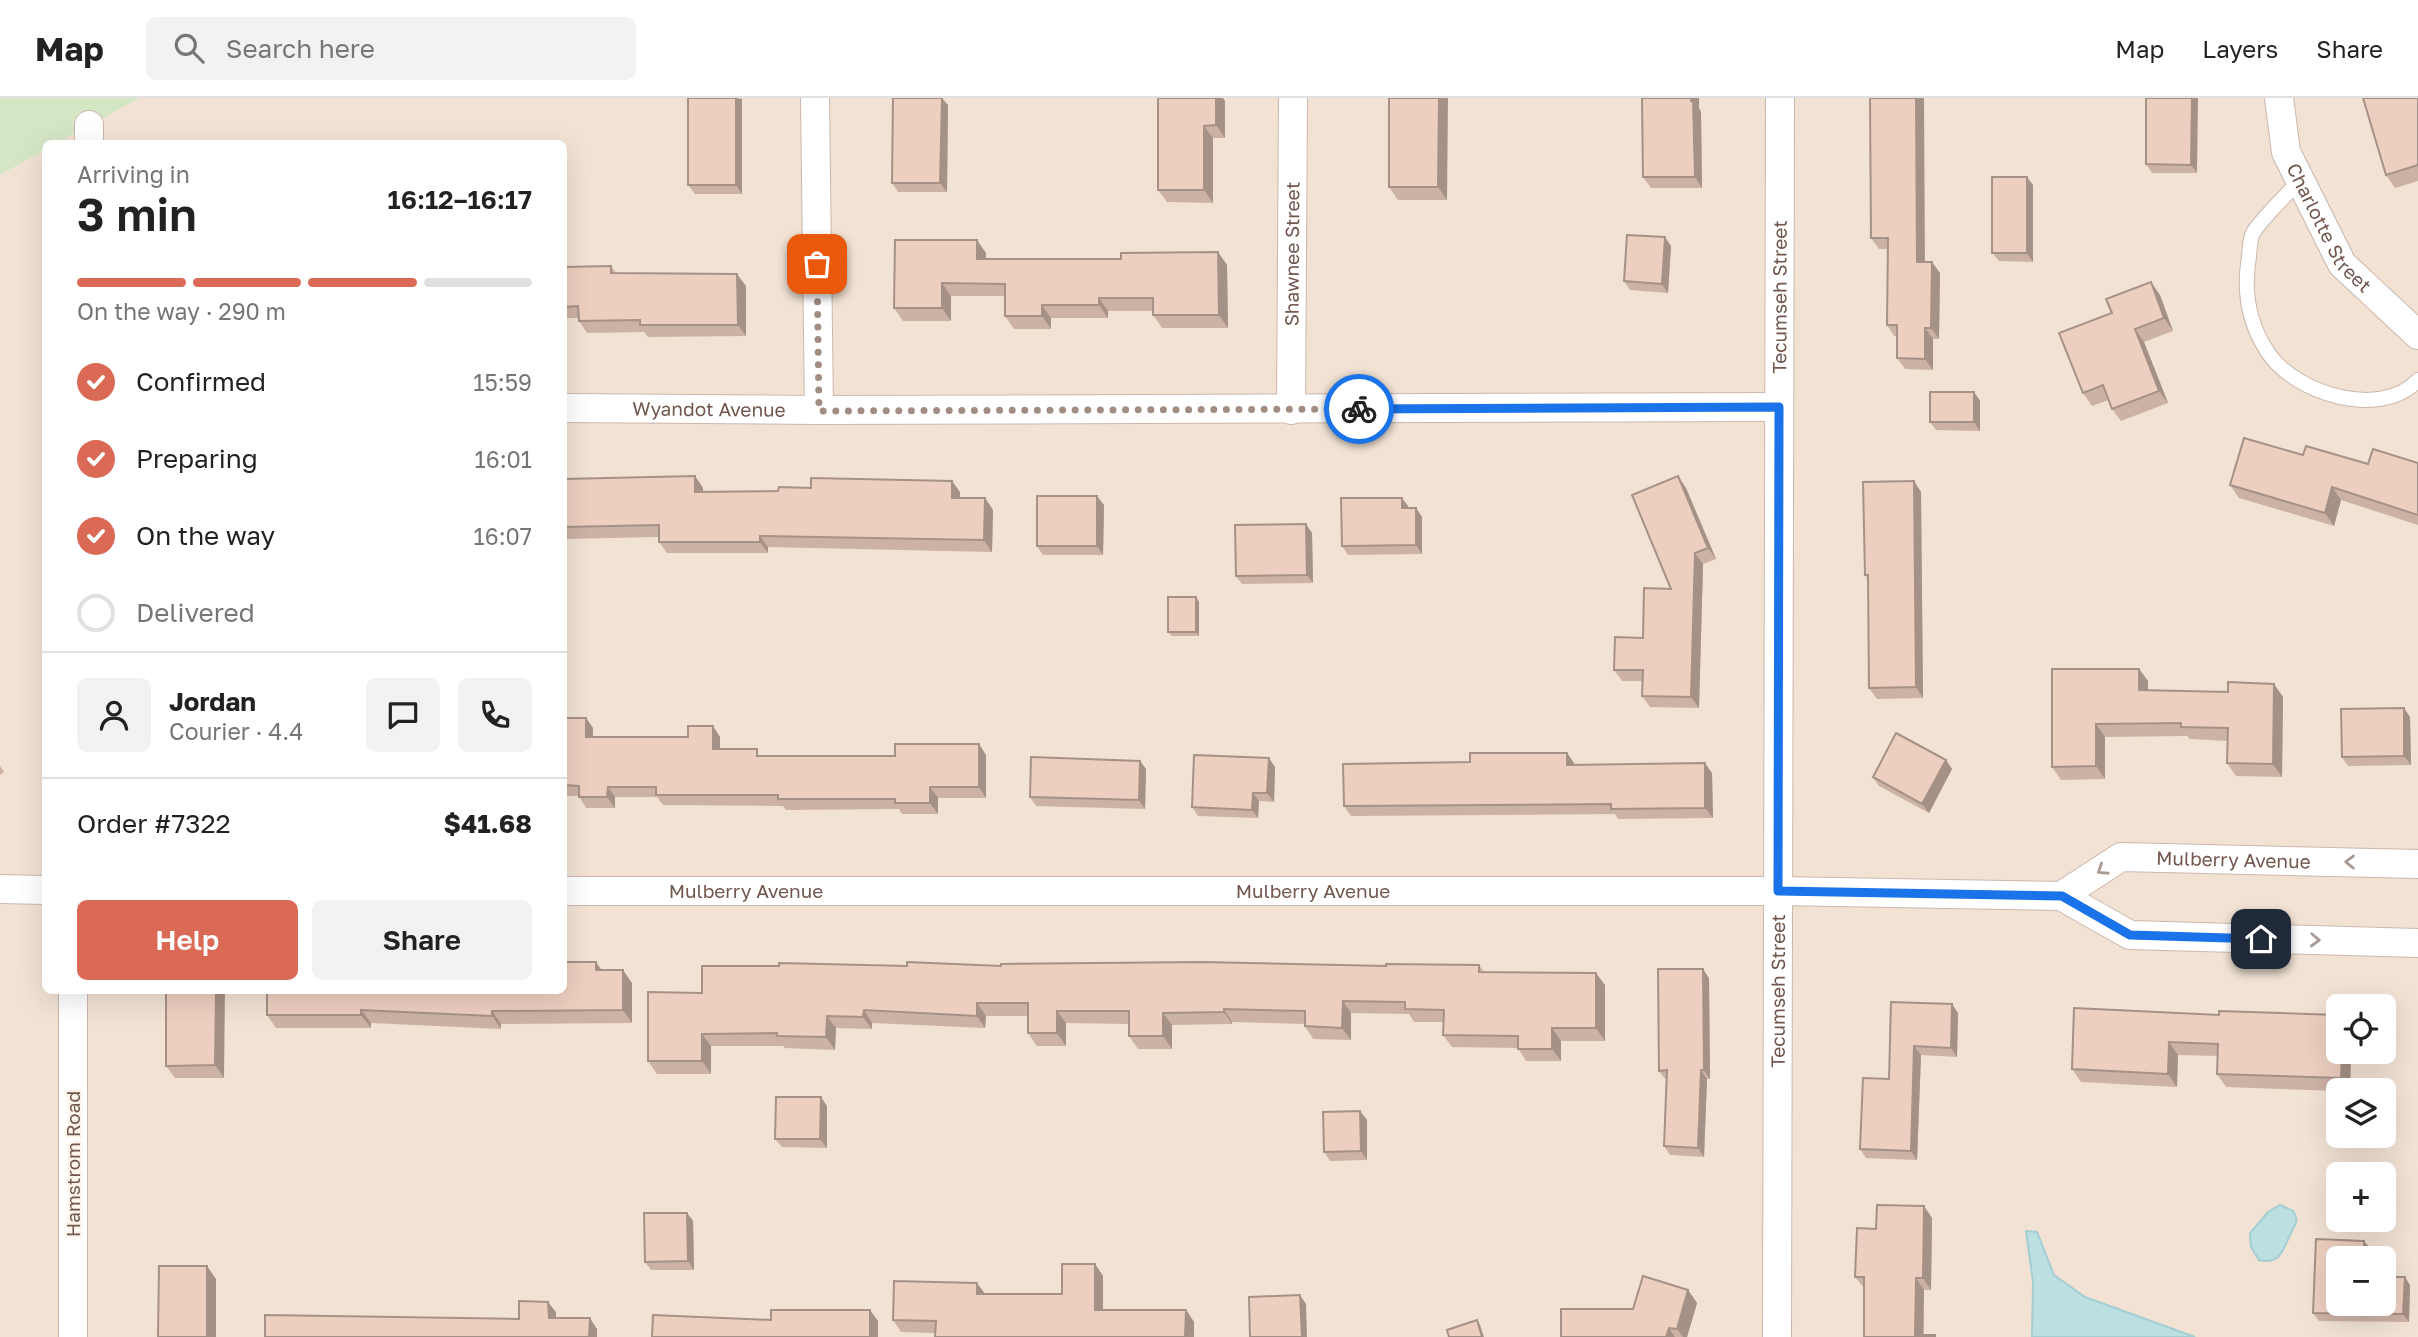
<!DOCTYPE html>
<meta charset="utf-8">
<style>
body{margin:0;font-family:"Golos Text",sans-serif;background:#f2f2f2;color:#222;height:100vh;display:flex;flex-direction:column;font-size:26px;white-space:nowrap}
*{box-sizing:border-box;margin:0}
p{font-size:23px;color:#767676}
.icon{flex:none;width:38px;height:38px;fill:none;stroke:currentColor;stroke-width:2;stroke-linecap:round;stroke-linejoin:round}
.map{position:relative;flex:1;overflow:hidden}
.drawer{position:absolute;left:42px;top:42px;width:525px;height:854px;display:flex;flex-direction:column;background:#fff;border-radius:10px;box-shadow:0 7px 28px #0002}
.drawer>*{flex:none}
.fabs{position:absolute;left:2326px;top:896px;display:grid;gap:14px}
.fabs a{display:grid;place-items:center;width:70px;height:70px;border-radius:10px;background:#fff;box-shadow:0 7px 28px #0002;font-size:35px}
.pin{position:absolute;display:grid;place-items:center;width:60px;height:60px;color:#fff;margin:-30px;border-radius:14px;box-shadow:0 4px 10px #0006}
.courier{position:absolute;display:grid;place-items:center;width:70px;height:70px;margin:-35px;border:5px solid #1a73e8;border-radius:50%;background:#fff;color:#222;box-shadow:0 2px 9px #0007}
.overview em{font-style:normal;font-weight:600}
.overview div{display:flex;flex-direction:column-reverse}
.overview{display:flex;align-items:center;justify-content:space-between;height:119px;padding:0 35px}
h1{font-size:46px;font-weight:600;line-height:52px}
.bar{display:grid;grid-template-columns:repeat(4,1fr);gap:10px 7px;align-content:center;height:84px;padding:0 35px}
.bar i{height:9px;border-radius:5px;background:#e0e0e0}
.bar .selected{background:#da6a55}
.bar p{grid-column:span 4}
.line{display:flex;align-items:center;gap:18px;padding:0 35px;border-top:2px solid #e0e0e0}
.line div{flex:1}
.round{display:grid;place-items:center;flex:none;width:74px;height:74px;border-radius:10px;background:#f2f2f2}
ol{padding:0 35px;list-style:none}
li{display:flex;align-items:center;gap:21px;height:77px}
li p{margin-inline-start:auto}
li .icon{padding:7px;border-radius:50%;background:#da6a55;color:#fff;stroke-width:4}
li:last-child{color:#767676}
li i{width:38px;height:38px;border:4px solid #e0e0e0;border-radius:50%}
.primary-button{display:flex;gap:14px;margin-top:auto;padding:14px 35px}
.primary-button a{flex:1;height:80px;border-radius:10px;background:#da6a55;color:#fff;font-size:28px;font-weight:600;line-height:80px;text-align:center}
.primary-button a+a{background:#f2f2f2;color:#222}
header{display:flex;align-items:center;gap:42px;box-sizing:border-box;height:98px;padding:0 35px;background:#fff;border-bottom:2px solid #e0e0e0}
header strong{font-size:33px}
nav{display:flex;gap:38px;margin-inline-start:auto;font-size:24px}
.search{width:490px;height:63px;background:#f2f2f2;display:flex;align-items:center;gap:18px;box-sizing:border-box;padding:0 24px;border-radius:10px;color:#767676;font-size:26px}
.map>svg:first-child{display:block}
.residential{fill:#f1e2d4;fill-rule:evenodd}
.green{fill:#d5e6c5}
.water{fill:#bcdfe2;stroke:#a3ced3;stroke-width:2}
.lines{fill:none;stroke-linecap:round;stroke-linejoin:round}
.lane-casing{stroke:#cbb8ad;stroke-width:16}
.street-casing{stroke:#cbb8ad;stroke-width:30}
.lane{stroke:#fff;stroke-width:14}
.street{stroke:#fff;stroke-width:28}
.wall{fill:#ccb2a4}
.shaded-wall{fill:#a69186}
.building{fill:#edcfbf;stroke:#a69186;stroke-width:2}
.oneway{stroke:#aa9a94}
.done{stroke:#a18d82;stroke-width:7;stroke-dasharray:0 12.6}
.route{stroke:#1a73e8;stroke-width:9}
.labels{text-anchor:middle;stroke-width:5;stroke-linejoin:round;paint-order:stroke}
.street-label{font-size:19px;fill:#71574d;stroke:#fdf5eb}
</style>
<header>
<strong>Map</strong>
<div class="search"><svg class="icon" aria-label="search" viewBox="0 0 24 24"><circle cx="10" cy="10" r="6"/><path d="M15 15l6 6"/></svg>Search here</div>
<nav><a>Map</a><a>Layers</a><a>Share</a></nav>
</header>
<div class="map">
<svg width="2418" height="1239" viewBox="0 0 2418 1239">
<rect width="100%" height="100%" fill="#faf1e5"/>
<path class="residential" d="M140,0h2278v1239h-2418v-1162l45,-25 1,840h518v-846l-507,-1zM2338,908h46v46h-46zM2338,992h46v46h-46zM2338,1076h46v46h-46zM2338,1160h46v46h-46z"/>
<path class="green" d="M0,0h140l-83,45 -11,1 -1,6 -45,25z"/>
<path class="water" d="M2280,1107l13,6c6,10 3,12 -2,22 -8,16 -10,32 -32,27l-8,-13 -1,-14 18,-21z
M2026,1133l11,1 17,43 31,22 110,40h-163l1,-55z"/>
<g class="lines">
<g class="lane-casing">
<path id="lane" d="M2300,82c-12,14 -39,39 -47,53 -4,7 -3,22 -5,31 -4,31 2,61 19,87 27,43 114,69 151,29"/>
</g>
<g class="street-casing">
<g id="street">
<path d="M815,0l4,312"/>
<path id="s1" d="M2279,0l7,54 56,112 76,71"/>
<path d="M89,46v-19"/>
<path id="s2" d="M564,310l255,2 960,-3"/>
<path id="s3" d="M1291,312l2,-312"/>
<path d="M0,791l46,1"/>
<path id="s4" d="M564,793h1214l283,5 69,39 288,8"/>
<path id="s5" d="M2061,798l60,-39 297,7"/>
<path d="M73,1239v-347"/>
<path id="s6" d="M1777,1239l3,-1239"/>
</g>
</g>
<use href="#lane" class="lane"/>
<use href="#street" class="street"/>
</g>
<path class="wall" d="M1158,0l67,3v37h-12v65l-46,-1 -9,-12z
M1389,0l58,102h-49l-9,-13z
M1870,0l55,164 15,11 -1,66h-6v31l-28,-1 -8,-11v-22h-3l-7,-11v-76h-8l-8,-11z
M2146,0l51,75h-45l-6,-9z
M2418,0v83l-23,7 -9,-13z
M742,1v95h-47l-7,-9z
M948,7l-1,87h-49l-6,-9z
M1699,10l2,4 1,76h-51l-8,-11z
M2033,87v77l-34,-1 -7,-8z
M1671,148l-3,47 -38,-3 -6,-9z
M1218,154l9,13 1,63h-66l-9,-13v-4h-45v7h-57v11h-37l-9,-13v-20h-54v25h-48l-9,-13 92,-55v6h135z
M611,168l5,7 130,13v50l-98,1 -4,-5 -57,1 -8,-12v-3h-15v-51z
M2160,197l13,36 -29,11 24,61 -47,18 -9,-12 -3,-9 -17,6 -9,-13z
M1974,294l6,9v30l-44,-1 -6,-8z
M2303,357l65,9 50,-1v62l-77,-25 -7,26 -95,-28 -9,-13z
M695,378l8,12v4h257v6h25l8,12 -1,42 -224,-5v6h-101l-8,-11v-5l-95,2v-60z
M1914,383l7,11 2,206 -46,1 -8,-11v-108l-4,-5z
M1686,390l30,71 -13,5 -4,144 -49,-1 -8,-11 1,-15h-21l-8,-11 29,-32 28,-49z
M1104,407l-1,50h-60l-6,-9z
M1408,408v2h8l6,9v37l-74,1 -6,-9z
M1312,435l1,50 -71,1 -6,-8z
M1196,499l3,5v34h-27l-4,-4z
M2139,571l9,12v9l80,2 46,-8 9,13 -1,80 -46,-1 -9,-13 1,-22 -38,-2 -3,-3 -82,1v42l-44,1 -9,-13z
M2404,610l6,9 1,48 -63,1 -6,-9z
M564,620h22l7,10v9h127v12l42,7 224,-1v43h-48v16h-36l-3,-5 -113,1 -3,-4 -120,-1 -6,-8h-42v11h-29l-7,-12h-15z
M1567,655l7,11 138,9 1,45 -95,1 -3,-5 -264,2 -7,-10 126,-44z
M1946,662l6,9 -23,44 -50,-27 -6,-9z
M1140,663l6,8 -1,40 -109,-3 -6,-9z
M0,668l4,6 -4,3z
M1275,669l-1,35 -15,-1 -1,17 -60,-2 -6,-9z
M1479,867l5,7 121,13v56h-44v20h-35l-8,-13 -66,-1 -9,-12 1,-13h-30l-5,-8 -58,-1v27l-38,-1 -8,-13v-2l-73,-2v2l-60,1v24h-34l-9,-13v-12l-63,-1v23h-29l-9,-13v-17h-42l-1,12 -113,-5v6l-36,-1 -1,22 -50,-2 -2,-2h-72v28h-54l-9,-13 54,-68 205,-27z
M602,872l30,13v40l-131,1v5l-130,-6v5h-95l-9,-13 297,-25z
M1709,880l1,101h-3l-3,78 -34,-2 -6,-9 2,-67h-1l-6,-8z
M166,892l58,88h-49l-9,-12z
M1891,904l67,11 -1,44 -36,-2 -4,105 -51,-2 -6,-9 29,-70z
M2074,910l264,44h13l-1,38 -12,1 -112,-4 -9,-13 1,-18 -40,-1 -1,32 -96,-5 -9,-13z
M827,1008v42l-45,-1 -7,-8z
M1367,1022v40l-37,1 -6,-9z
M687,1115l6,8 1,49h-43l-6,-8z
M1932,1120l-1,72h-7v45l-60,2v-49l-9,-11 21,-48z
M2370,1150l-32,56 72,-19 -1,37 -90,-1 -6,-8z
M1095,1166l8,12v34h83l8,12 -258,11 -35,-1 -8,-12 84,-37 8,11h77z
M1688,1192l9,13 -10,34h-126l72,-28z"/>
<path class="shaded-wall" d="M736,0l6,1v95l-6,-9z
M942,0l6,7 -1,87 -7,-9z
M1216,0h7l2,3v37l-9,-13z
M1439,0h9l-1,102 -9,-13z
M1691,0h8v10l2,4 1,76 -7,-11z
M1916,0h8l1,175 -8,-11z
M2192,0h6l-1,75 -6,-8z
M1204,28l9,12v65l-9,-13z
M2027,79l6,8v77l-6,-9z
M1665,139l6,9 -3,47 -6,-9z
M977,142l9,13v18l-9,-12z
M1218,154l9,13 1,63 -9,-13z
M1932,164l8,11 -1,66 -8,-11z
M737,176l9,12v50l-8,-11z
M2151,184l9,13 13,36 -9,-13z
M942,185l9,13v25l-9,-13z
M1099,200l9,13v7l-9,-13z
M1042,207l9,13v11l-9,-13z
M1925,230l8,11v31l-8,-11z
M2135,231l9,13 24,61 -9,-12z
M1974,294l6,9v30l-6,-9z
M695,378l8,12v15l-8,-11z
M1678,378l8,12 30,71 -8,-11z
M952,383l8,11v17l-8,-11z
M1914,383l7,11 2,206 -7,-11z
M2332,389l9,13 -7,26 -9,-13z
M1097,398l7,9 -1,50 -6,-9z
M985,400l8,12 -1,42 -8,-12z
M1402,400l6,8v11l-6,-9z
M1416,410l6,9v37l-6,-9z
M1306,426l6,9 1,50 -6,-8z
M760,438l8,11v6l-8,-11z
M1695,455l8,11 -4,144 -8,-11z
M1196,499l3,5v34l-3,-4z
M2139,571l9,12v22l-9,-13z
M2274,586l9,13 -1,80 -9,-13z
M2404,610l6,9 1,48 -7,-9z
M586,620l7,10v20l-7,-11z
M2096,626l9,13v42l-9,-13z
M713,628l7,11v22l-7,-10z
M979,646l7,11v43l-7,-11z
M1567,655l7,10v12l-7,-10z
M1269,660l6,9 -1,35 -7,-9z
M1946,662l6,9 -23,44 -7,-9z
M1140,663l6,8 -1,40 -6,-9z
M1705,665l7,10 1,45 -8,-10z
M608,689l7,10v11l-8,-11z
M930,689l8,11v16l-8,-11z
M1253,695l6,8 -1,17 -6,-8z
M596,864l9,13 -9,-5z
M1703,871l6,9 1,101 -6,-9z
M623,872l9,13v40l-9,-13z
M1596,875l9,12v56l-9,-13z
M216,892h9l-1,88 -9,-13z
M1343,903l8,12v27l-9,-12z
M977,905l9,13 -1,12 -8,-12z
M1952,906l6,9 -1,44 -6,-9z
M1224,911l8,13v2l-8,-12z
M361,912l10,13v5l-10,-13z
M864,912l8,13v6l-9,-12z
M492,913l9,13v5l-9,-13z
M1057,913l9,12v23l-9,-13z
M1163,915l9,12v24l-9,-13z
M827,918l9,12 -1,22 -9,-13z
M1552,930l9,13v20l-9,-12z
M702,936l9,12v28l-9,-13z
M2169,944l9,13 -1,32 -9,-13z
M1914,948l7,9 -4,105 -6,-9z
M2342,954h9l-1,38 -9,-12z
M1701,972l6,9 -3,78 -6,-9z
M821,999l6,9v42l-7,-9z
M1360,1013l7,9v40l-6,-9z
M1924,1108l8,12 -1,72 -8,-12z
M687,1115l6,8 1,49 -6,-9z
M2364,1143l6,7 -1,10h-5z
M1095,1166l8,12v46l-8,-12z
M207,1168l9,13v58h-9z
M2405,1179l5,8 -1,37 -6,-8z
M1916,1180l8,12 -1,47 -8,-2z
M977,1185l8,11h-8z
M1688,1192l9,13 -10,34h-4l-6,-8z
M1300,1197l6,9 1,33h-5z
M548,1204l8,10v17l-7,-11z
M870,1212l8,11v16h-8z
M1186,1212l8,12v15h-9z
M590,1220l7,11v8h-8z
M1477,1222l3,5 4,12h-2z
M1669,1230l6,9h-9z"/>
<path class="building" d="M688,0h48v87h-48z
M893,0h49l-2,85h-48z
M1158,0h58v27l-12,1v64h-46z
M1389,0h50l-1,89h-49z
M1642,0h49v3l2,-1 2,77h-52z
M1870,0h46l1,164h15l-1,66h-6v31l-28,-1v-33h-10l1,-87h-17z
M2146,0h46l-1,67 -45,-1z
M2363,0h55v67l-32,10z
M1992,79h35v76h-35z
M1627,137l38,2 -3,47 -38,-3z
M895,142h82v19h144v-6l97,-1 1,63h-66v-17h-54v7h-57v11h-37v-32l-63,-1v25h-48z
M611,168v7l126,1 1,51h-98v-5l-61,1 -1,-15 -14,1v-40z
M2151,184l13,36 -29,11 24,62 -47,18 -9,-24 -20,8 -24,-60 53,-20 -6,-14z
M1930,294h44v30h-44z
M2244,340l59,17 3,-9 62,18 5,-15 45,14v52l-86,-28 -7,26 -95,-28z
M695,378v16l83,-1 1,-4 32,1v-10l141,3v17h33l-1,42 -224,-4v6h-101v-17l-95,2v-48z
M1678,378l30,72 -13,5 -4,144 -49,-1 1,-26h-29l1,-33 28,1 1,-50 27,1 -39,-94z
M1914,383l2,206 -47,1 -1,-113h-3l-2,-93z
M1037,398h60v50h-60z
M1341,400h61v10h14v37l-74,1z
M1306,426l1,51 -71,1 -1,-51z
M1168,499h28v35h-28z
M2052,571h87v21l89,2v-10l46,2 -1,80 -46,-1 1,-35 -47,-1v-4l-85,1v42l-44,1z
M2404,610v48l-62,1 -1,-48z
M564,620h22v19h102v-11h25v23h44v7h138v-12h84v43h-49v16h-35v-4h-117v-4h-122v-8h-48l-1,10h-28v-11l-15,-1z
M1896,635l50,27 -24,44 -49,-27z
M1470,655h97v12l138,-2v45l-94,1v-5l-267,2 -1,-42 127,-2z
M1194,657l75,3 -2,35h-14l-1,17 -60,-3z
M1031,659l109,4 -1,39 -109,-3z
M564,864h32v8h27v40l-131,1v5l-131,-6v5h-94v-25h297z
M907,864l94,4v-2l201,-2 184,4v-2l93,1v7l117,1v55h-44v21h-34v-13l-75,-1 1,-25 -39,-1v-7l-62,-1 -1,27 -37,-2v-15l-81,-2v3l-61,1v23h-34v-25h-72v22h-29v-30h-51v13l-113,-6 -1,7 -36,-1 -1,21 -49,-1v-3l-75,1v27h-54v-69l54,1v-27h77v-3l128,3z
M1658,871h45l1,101h-3l-3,78 -34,-2 3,-76 -8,1z
M166,892h50l-1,75 -49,1z
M1891,904l61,2 -1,44 -37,-2 -3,105 -51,-2 3,-71 26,1z
M2074,910l145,7v-4l119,4v37h4l-1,26 -124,-4 1,-30 -49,-2 -1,32 -96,-5z
M776,999h45l-1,42h-45z
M1360,1013l1,40 -37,1 -1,-40z
M1877,1107l47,1 -1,72h-7l-1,57h20v2h-71v-60h-9l2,-49 19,1z
M644,1115h43l1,48 -43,1z
M2316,1141l48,2v17h-26v46h46v-27h21l-2,37 -90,-1z
M1062,1166h33v46h91l-1,27h-250l1,-16 -43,-1 1,-39 83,2v11h85z
M159,1168h48v71h-49z
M1643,1178l45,14 -11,39 -8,-1 -3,9h-105v-28h72z
M1300,1197l2,42h-52l-1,-40z
M519,1203l29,1 1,16h41l-1,19h-324v-22l254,4z
M771,1212h99v27h-218l1,-22 118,5z
M1477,1222l5,17h-33l-2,-7z"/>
<defs><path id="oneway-chevron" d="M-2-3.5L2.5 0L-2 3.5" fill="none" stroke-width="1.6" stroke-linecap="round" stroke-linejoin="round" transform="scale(1.75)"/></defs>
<g class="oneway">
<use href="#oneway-chevron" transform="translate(2350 764) rotate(-179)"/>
<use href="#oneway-chevron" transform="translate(2102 772) rotate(147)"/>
<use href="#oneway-chevron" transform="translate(2315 842) rotate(2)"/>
</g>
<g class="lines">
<path class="done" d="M817,166l2,147 540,-2"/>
<path class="route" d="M1359,311l420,-2 -1,484 284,5 68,39 131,4"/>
</g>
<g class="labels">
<g class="street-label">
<text dy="7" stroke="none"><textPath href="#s1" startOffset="142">Charlotte Street</textPath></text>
<text dy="7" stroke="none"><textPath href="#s3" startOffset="156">Shawnee Street</textPath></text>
<text dy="7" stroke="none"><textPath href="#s6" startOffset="1040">Tecumseh Street</textPath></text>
<text dy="7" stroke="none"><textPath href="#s2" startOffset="145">Wyandot Avenue</textPath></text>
<text dy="7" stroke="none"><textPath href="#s5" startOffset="184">Mulberry Avenue</textPath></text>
<text dy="7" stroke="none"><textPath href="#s4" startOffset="182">Mulberry Avenue</textPath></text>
<text dy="7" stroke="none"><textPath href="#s4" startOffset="749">Mulberry Avenue</textPath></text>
<text dy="7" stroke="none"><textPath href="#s6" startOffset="346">Tecumseh Street</textPath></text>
<text transform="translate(73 1066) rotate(-90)" y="7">Hamstrom Road</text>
</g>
</g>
</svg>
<div class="fabs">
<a><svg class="icon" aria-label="locate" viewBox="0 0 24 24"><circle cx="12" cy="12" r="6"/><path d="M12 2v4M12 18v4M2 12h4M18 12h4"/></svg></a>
<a><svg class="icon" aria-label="layers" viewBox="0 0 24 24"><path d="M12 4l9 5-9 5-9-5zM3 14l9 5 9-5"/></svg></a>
<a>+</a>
<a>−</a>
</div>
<div class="pin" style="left:817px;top:166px;background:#ea580c"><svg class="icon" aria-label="bag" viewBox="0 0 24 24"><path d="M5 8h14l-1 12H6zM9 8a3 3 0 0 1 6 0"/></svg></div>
<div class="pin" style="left:2261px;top:841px;background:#1f2937"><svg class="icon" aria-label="home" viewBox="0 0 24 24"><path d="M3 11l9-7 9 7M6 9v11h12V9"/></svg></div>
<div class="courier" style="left:1359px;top:311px"><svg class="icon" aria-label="bike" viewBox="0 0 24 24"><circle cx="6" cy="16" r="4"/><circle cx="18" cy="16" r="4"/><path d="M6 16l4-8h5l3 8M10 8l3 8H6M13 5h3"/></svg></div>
<section class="drawer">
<div class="overview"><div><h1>3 min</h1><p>Arriving in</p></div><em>16:12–16:17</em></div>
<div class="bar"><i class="selected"></i><i class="selected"></i><i class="selected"></i><i></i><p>On the way · 290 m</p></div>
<ol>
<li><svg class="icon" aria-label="check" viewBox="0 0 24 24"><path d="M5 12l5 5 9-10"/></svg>Confirmed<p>15:59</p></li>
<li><svg class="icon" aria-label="check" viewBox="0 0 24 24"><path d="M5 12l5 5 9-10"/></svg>Preparing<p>16:01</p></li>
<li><svg class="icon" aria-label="check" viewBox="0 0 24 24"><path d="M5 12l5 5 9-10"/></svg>On the way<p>16:07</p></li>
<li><i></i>Delivered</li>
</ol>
<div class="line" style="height:126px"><a class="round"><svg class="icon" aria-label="person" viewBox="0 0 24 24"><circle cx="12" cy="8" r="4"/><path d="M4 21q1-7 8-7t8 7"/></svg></a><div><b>Jordan</b><p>Courier · 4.4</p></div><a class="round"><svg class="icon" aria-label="chat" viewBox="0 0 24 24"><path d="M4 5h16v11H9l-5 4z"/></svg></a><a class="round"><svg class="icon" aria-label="phone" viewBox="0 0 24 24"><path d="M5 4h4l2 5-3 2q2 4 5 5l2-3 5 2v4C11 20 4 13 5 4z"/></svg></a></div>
<div class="line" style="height:91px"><div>Order #7322</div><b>$41.68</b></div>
<div class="primary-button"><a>Help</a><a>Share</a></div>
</section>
</div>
